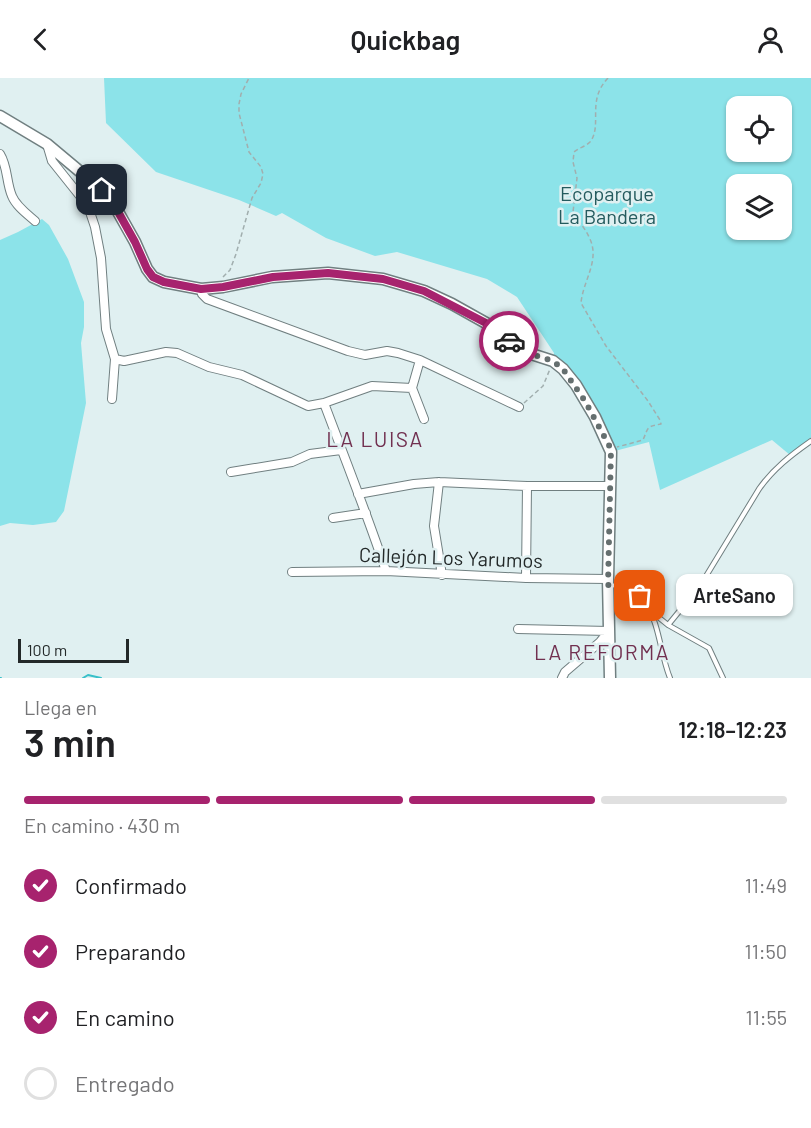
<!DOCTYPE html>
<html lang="es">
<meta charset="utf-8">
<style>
body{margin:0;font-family:Barlow,sans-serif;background:#f6f6f6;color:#202124;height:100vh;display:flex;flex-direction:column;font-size:22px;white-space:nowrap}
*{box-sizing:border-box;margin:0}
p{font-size:20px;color:#757577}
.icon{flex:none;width:33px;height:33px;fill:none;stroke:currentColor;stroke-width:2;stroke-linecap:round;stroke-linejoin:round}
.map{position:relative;height:600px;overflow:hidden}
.sheet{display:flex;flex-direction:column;background:#fff;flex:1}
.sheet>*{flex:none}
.controls{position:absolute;left:726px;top:18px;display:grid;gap:12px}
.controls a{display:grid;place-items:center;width:66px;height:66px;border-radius:12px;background:#fff;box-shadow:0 2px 4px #0004;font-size:30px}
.scale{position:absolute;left:18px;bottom:15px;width:111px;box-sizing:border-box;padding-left:6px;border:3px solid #232929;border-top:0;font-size:16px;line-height:21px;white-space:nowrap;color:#232929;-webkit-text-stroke:4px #e0f0f1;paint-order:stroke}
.pin{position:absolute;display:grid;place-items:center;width:51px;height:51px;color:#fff;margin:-26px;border-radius:12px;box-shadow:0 3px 9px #0006}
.courier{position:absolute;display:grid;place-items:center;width:60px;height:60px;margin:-30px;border:4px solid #a7236e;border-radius:50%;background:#fff;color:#222;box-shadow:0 2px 8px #0007}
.bubble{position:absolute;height:42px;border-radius:12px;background:#fff;box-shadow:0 2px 4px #0004;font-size:20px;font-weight:600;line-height:42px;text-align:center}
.head em{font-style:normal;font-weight:600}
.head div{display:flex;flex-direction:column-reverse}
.head{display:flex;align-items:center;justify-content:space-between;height:102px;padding:0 24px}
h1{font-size:39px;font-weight:600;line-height:45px}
.bar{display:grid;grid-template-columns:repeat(4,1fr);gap:9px 6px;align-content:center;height:72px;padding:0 24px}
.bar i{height:8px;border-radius:4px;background:#e0e0e0}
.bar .current{background:#a7236e}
.bar p{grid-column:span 4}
ol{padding:0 24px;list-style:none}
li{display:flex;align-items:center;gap:18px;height:66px}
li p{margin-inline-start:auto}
li .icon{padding:6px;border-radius:50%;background:#a7236e;color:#fff;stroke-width:4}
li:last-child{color:#757577}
li i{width:33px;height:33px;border:3px solid #e0e0e0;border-radius:50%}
header{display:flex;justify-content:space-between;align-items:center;height:78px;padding:0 24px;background:#fff;font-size:27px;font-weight:600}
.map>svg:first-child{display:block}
.green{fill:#8ce3e9;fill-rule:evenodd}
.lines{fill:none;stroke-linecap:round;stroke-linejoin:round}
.stream{stroke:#38c0c9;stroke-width:2}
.service-casing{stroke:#707f80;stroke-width:6}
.minor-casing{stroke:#707f80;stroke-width:10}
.tertiary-casing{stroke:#707f80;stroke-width:13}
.path{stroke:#a1aeae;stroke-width:1.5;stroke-dasharray:4.5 3;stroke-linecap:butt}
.service{stroke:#fff;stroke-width:4}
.minor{stroke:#fff;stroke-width:8}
.tertiary{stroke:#fff;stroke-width:10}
.done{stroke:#656f6f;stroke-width:6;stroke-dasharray:0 10.8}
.route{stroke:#a7236e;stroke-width:8}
.labels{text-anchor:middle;stroke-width:5;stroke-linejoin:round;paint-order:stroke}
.park-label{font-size:20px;fill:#245b5e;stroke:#e0f0f1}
.street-label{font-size:20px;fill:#232929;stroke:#e0f0f1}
.neighbourhood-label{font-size:21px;letter-spacing:1.5px;fill:#713050;stroke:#e0f0f1}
</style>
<header><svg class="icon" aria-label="back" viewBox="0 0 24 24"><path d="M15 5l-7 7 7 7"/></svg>Quickbag<svg class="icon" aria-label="person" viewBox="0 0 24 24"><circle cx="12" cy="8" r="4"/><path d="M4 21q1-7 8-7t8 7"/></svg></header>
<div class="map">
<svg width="811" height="600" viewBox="0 0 811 600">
<rect width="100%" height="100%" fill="#e0f0f1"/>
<path class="green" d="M104,0h707v363l-21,14 -18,-15 -112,50 -11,-48 -38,10 -16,-35 -42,-56 1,-8 -37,-56 -30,-18 -90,-27 -22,4 -49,-18 -44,-25 -6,3 -37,-16 -83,-28 -50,-49zM736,28h46v46h-46zM736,106h46v46h-46z
M42,141l7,6 19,34 16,43v25l-3,16 5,60 -22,108 -8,11 -23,3 -23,-2 -10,3v-286l18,-8z"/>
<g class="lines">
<path class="stream" d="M0,600h1
M83,600l5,-3 13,3"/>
<g class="service-casing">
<path id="service" d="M609,507c52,3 46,56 61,93
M685,525l19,8 61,-18h10l7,13
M652,534l16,13 41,23 14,30
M668,547l32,-39 59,-97c14,-20 32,-34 52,-48"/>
</g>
<g class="minor-casing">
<path id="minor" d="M47,66l5,17 36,45 7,21 6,31 5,71 9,30 -3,40
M0,76c8,13 6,28 12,42 4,10 15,18 23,25
M201,211l1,5 5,5 141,52 17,4 22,-4 11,2 22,7 99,47
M115,281l9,2 42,-9 11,1 32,14 33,8 66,31 16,-3c21,56 43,111 62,168
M420,282l-8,28 12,31
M324,325l48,-17 40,2
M231,394l61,-10 18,-8 31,-4
M439,404l-5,44 8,49
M358,416l56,-10 25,-2 88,4h84
M333,440l33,-5
M292,494l94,-1 140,7 82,1
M526,500l1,-92
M518,551l91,2
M562,600l3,-6 35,-30 9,-11"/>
</g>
<g class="tertiary-casing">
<path id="tertiary" d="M0,38l47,28 55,46 10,11 23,41 12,27 6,8 11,5 37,7 22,-2 49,-10 56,-4 55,6 41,12 28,13 34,19 36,28 31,10 10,8 13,16 19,32 16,35 -3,127 2,99"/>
</g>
<path class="path" d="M608,0c-22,23 -5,47 -18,64 -4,4 -11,6 -16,10l-1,10 4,16 -4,34c5,9 12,16 16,25 12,23 -6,43 -8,66l25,43 42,55 12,19 1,4c-15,3 -12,2 -18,16l-26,7
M223,199l7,-7 6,-16 16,-56 9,-15 2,-9 -2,-7 -12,-15 -10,-39v-9l2,-10 8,-16
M524,325l19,-17 7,-17"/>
<use href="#service" class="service"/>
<use href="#minor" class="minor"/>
<use href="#tertiary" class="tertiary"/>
</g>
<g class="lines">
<path class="done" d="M509,263l13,10 31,10 10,8 22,32 26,48 -3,136 22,4 10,7"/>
<path class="route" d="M102,112l10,11 23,41 12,27 6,8 11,5 37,7 22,-2 50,-10 55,-4 55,6 41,12 62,32 23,18"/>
</g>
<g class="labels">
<g class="park-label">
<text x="607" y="123">Ecoparque<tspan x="607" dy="23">La Bandera</tspan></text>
</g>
<g class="street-label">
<text transform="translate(451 480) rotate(2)" y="7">Callejón Los Yarumos</text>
</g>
<g class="neighbourhood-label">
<text x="375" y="369">LA LUISA</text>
<text x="602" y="582">LA REFORMA</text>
</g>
</g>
</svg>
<div class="controls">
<a><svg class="icon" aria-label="locate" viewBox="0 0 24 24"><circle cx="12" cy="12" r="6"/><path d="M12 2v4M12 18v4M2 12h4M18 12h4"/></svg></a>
<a><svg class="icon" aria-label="layers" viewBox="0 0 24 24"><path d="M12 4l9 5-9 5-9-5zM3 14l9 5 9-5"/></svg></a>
</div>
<div class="scale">100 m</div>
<div class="pin" style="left:640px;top:518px;background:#ea580c"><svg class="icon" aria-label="bag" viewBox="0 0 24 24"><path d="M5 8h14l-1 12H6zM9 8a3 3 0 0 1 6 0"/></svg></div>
<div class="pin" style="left:102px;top:112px;background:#1f2937"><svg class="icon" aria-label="home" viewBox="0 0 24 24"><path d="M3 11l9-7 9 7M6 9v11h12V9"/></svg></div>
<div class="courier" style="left:509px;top:263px"><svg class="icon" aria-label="car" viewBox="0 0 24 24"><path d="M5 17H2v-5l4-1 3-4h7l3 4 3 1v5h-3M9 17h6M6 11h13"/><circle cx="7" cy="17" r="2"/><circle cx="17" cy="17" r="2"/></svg></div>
<div class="bubble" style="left:676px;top:496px;width:117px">ArteSano</div>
</div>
<section class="sheet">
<div class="head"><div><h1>3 min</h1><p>Llega en</p></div><em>12:18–12:23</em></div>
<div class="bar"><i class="current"></i><i class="current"></i><i class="current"></i><i></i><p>En camino · 430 m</p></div>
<ol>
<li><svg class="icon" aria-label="check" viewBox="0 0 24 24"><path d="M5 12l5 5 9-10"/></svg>Confirmado<p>11:49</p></li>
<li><svg class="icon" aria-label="check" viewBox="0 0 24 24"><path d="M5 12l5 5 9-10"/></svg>Preparando<p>11:50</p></li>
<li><svg class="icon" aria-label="check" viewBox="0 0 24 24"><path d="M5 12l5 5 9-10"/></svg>En camino<p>11:55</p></li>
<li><i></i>Entregado</li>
</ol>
</section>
